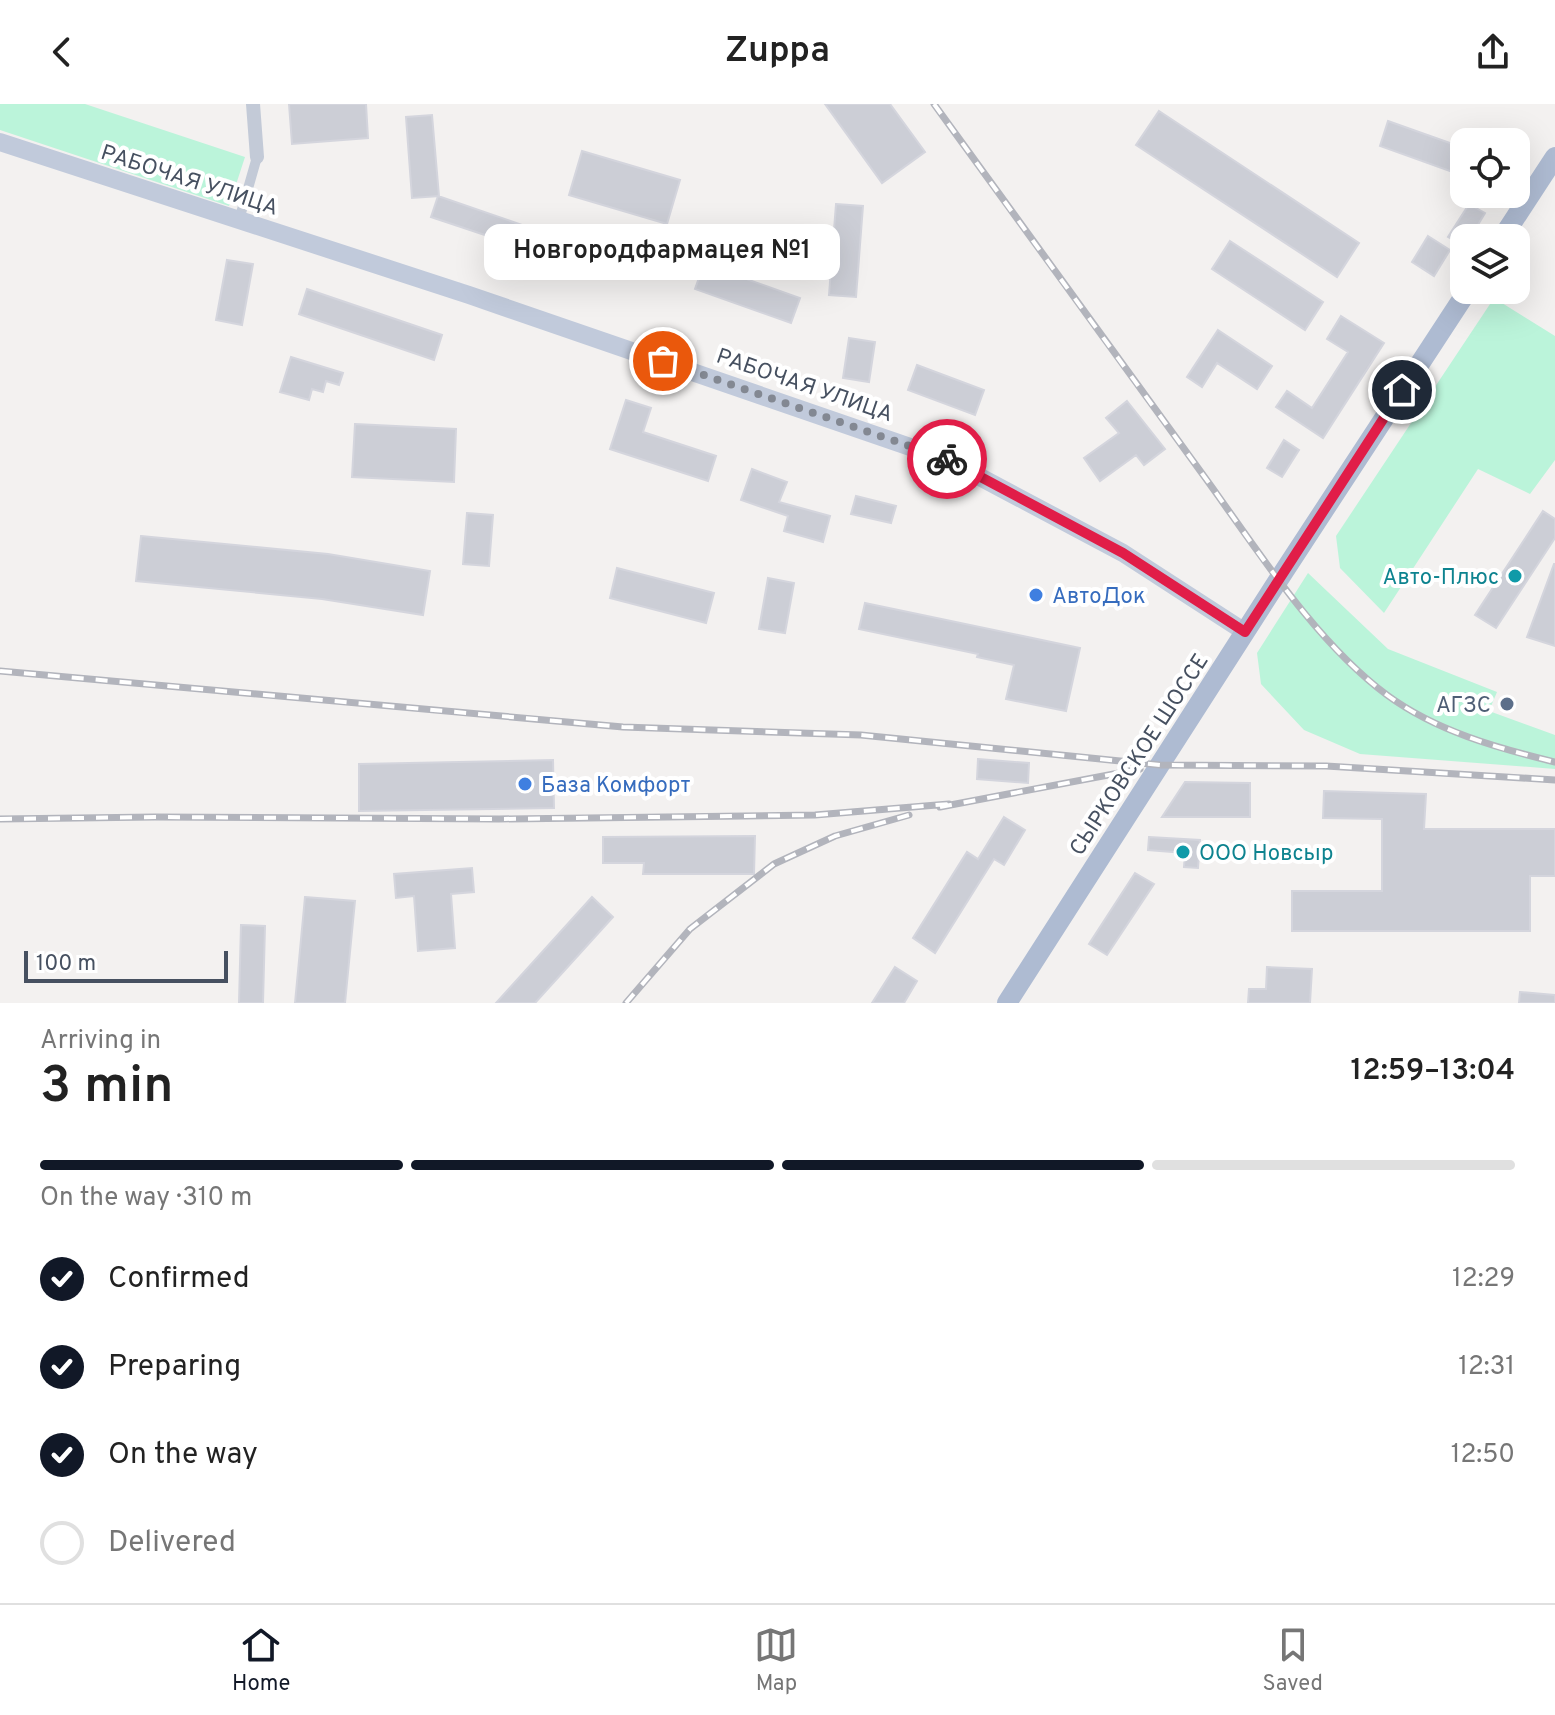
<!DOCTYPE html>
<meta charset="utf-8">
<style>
body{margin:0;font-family:Overpass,sans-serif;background:#f2f2f2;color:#222;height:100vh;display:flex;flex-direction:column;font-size:30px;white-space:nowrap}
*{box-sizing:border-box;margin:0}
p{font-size:26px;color:#767676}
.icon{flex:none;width:44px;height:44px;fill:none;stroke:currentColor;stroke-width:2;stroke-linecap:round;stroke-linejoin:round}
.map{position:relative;height:899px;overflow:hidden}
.panel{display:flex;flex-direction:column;background:#fff;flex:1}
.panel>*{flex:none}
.buttons{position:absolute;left:1450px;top:24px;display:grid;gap:16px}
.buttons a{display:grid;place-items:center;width:80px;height:80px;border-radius:16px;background:#fff;box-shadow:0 8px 32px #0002;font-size:40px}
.scale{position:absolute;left:24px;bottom:20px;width:204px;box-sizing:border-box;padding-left:8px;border:4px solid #465060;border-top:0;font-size:22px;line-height:28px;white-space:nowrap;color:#465060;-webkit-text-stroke:6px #fff;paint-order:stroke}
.pin{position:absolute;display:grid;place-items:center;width:68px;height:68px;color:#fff;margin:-34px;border:4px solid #fff;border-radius:50%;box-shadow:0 2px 8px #0007}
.courier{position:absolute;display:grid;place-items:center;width:80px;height:80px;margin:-40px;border:6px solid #e11d48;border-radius:50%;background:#fff;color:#222;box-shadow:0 2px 10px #0007}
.bubble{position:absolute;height:56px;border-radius:16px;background:#fff;box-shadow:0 8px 32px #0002;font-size:26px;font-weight:600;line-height:56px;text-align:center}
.head em{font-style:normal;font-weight:600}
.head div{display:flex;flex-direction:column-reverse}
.head{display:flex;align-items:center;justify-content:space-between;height:136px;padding:0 40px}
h1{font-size:52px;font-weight:600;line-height:60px}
.bar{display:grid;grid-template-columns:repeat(4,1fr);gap:12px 8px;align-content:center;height:96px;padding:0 40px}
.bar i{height:10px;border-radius:6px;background:#e0e0e0}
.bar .selected{background:#111827}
.bar p{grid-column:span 4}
ol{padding:0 40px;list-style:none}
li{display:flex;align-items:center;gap:24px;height:88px}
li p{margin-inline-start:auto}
li .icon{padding:8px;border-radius:50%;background:#111827;color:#fff;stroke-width:4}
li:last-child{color:#767676}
li i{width:44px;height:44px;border:4px solid #e0e0e0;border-radius:50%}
header{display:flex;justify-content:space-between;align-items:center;height:104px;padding:0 40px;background:#fff;font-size:36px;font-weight:600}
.tabs{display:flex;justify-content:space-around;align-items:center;height:112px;border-top:2px solid #e0e0e0;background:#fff;font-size:22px;color:#767676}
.tabs a{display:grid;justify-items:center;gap:4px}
.tabs .selected{color:#111827}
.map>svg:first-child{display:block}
.green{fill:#bbf4da}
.building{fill:#ccced6;stroke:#d4d5dd;stroke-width:2}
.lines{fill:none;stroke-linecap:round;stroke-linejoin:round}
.pedestrian{stroke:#c3cad7;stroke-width:10}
.minor{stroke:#c3cad7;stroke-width:14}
.secondary{stroke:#c1cadb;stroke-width:18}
.primary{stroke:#aebbd2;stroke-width:20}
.rail-casing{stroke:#b2b4bc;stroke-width:7}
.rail{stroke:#fff;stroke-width:4;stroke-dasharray:12;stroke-linecap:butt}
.done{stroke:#838892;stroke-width:8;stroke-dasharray:0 14.4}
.route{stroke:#e11d48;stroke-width:10}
.culture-dot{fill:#0f9aa8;stroke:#fff;stroke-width:3}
.shop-dot{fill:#3f7fe0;stroke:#fff;stroke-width:3}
.service-dot{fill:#5c6f8a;stroke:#fff;stroke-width:3}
.labels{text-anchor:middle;stroke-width:8;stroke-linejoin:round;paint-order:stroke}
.street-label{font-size:22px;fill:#465060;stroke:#fff}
.culture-label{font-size:22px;fill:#0d838f;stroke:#fff;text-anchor:end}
.shop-label{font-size:22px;fill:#366cbe;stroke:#fff;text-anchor:start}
.service-label{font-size:22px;fill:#4e5e75;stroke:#fff;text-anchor:end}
</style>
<header><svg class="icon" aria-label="back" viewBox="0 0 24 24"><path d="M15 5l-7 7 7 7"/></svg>Zuppa<svg class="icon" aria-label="share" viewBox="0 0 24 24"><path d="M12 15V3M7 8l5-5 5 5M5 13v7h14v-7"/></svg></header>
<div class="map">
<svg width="1555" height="899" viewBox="0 0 1555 899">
<rect width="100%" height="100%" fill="#f3f1f0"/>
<path class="green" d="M0,0h85l160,53 -16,49 -229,-76z
M1494,194l61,38v124l-25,34 -52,-25 -94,144 -44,-45 -4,-32z
M1308,469l80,76 109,43 -8,19 66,24v34l-195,-15 -56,-24 -43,-46 -4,-31z"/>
<path class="building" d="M289,0h77l2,34 -76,6z
M825,0h65l35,48 -43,31z
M1159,7l200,132 -22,34 -201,-132z
M432,11l7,81 -27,2 -6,-81z
M1388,17l76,27v28l-84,-30z
M582,47l98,29 -13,44 -98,-29z
M438,92l90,31 -7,20 -90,-30z
M836,100l27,2 -7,91 -27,-2z
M1469,100l16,9 -15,25h-6v8l-16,-9z
M1428,132l22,14 -16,26 -22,-14z
M1230,137l93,61 -18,28 -93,-61z
M227,156l26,4 -11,61 -26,-5z
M704,160l96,34 -9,25 -96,-34z
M307,185l135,46 -8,25 -135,-46z
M1341,212l43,27 -61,95 -47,-31 11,-16 25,17 36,-56 -21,-13z
M1218,226l54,36 -15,23 -40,-26 -15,24 -15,-10z
M849,234l26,4 -6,40 -26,-4z
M291,253l52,16 -4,12 -13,-4 -3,11 -11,-3 -3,11 -29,-8z
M917,261l67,25 -9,25 -67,-25z
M626,296l25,8 -8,24 73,24 -8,25 -98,-32z
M1127,297l38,48 -21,16 -8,-10 -36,26 -16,-23 35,-25 -13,-15z
M355,320l101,5 -2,53 -102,-5z
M1284,336l15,10 -17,27 -15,-9z
M752,365l35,13 -8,20 51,14 -7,26 -39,-11 4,-15 -47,-16z
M856,392l40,10 -5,17 -40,-9z
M1543,407l12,8v19l-59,90 -21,-13z
M467,409l26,2 -4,51 -26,-2z
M141,432l187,18 102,17 -7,44 -101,-16 -186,-18z
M1554,460h1v82l-28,-9z
M617,464l97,25 -8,30 -96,-25z
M768,474l26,5 -9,50 -26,-4z
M865,499l215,45 -14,63 -60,-12 8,-34 -37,-8 1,-3 -119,-25z
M978,655l51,4 -1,20 -51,-4z
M553,656l1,48 -195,3v-47z
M1185,678l65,1v34h-88z
M1324,687l102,3 -2,35h131v47h-25v55h-238v-40h90v-72l-59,-1z
M1004,713l21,13 -21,35 -10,-6 -59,94 -22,-15 54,-86 11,7z
M755,732l-1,38h-111l1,-11h-41v-26z
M1149,733l51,3 -2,28 -14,-1 1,-14 -37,-3z
M472,764l2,24 -23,2 4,54 -37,3 -4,-55 -18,2 -2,-24z
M1135,769l19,11 -47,71 -18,-11z
M305,793l50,4 -10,102h-50z
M592,793l21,20 -78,86h-39z
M241,821l24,1 -2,77h-24z
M895,863l22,14 -13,22h-32z
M1267,863l45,2 -2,34h-62l1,-14h17z
M1520,888l35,3v8h-36z"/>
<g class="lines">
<path class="pedestrian" d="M239,116l18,-63"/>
<path class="minor" d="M253,0l4,53"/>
<path class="secondary" d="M0,38l469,153 479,165 175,93 122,79"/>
<path class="primary" d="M1502,134l53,-81
M1007,899l272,-424 189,-289"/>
<g class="rail-casing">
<path id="rail" d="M934,0c89,123 178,246 267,368 54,74 113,169 186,223 49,36 110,53 168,67
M0,567l623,56 238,8 299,30 166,1 229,14
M940,703l200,-38
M0,715l155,-2 344,2 316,-4 134,-11
M626,899l64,-74 84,-65 61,-28 74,-21"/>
</g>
<use href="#rail" class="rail"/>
</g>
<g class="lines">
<path class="done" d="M663,257l284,98"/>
<path class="route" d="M947,355l176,94 122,79 157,-242"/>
</g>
<g class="culture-dot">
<circle cx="1515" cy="472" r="8"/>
<circle cx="1183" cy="748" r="8"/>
</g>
<g class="shop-dot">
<circle cx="1036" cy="491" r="8"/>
<circle cx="525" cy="680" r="8"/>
</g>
<circle class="service-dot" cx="1507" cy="600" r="8"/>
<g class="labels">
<g class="street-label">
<text transform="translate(190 75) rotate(18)" y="8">РАБОЧАЯ УЛИЦА</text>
<text transform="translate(805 280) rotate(19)" y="8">РАБОЧАЯ УЛИЦА</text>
<text transform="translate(1138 650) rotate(-57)" y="8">СЫРКОВСКОЕ ШОССЕ</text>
</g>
<g class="culture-label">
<text x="1499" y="480">Авто-Плюс</text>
<text x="1199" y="756" text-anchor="start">ООО Новсыр</text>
</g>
<g class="shop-label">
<text x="1052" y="499">АвтоДок</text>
<text x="541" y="688">База Комфорт</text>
</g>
<g class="service-label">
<text x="1491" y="608">АГЗС</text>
</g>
</g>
</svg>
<div class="buttons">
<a><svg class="icon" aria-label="locate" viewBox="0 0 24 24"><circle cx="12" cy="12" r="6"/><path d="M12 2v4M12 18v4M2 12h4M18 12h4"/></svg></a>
<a><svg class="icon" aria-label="layers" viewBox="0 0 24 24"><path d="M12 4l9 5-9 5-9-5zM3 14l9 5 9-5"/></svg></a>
</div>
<div class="scale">100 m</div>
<div class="pin" style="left:663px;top:257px;background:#ea580c"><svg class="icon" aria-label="bag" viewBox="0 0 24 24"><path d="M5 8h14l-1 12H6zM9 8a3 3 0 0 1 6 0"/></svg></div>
<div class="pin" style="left:1402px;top:286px;background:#1f2937"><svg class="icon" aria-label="home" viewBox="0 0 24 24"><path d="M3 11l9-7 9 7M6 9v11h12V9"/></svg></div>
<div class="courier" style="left:947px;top:355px"><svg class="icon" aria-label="bike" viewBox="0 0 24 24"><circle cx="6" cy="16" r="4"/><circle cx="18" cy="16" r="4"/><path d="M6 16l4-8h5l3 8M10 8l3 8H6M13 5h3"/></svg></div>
<div class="bubble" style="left:484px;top:120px;width:356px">Новгородфармацея №1</div>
</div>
<section class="panel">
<div class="head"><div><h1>3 min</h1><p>Arriving in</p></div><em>12:59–13:04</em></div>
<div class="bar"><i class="selected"></i><i class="selected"></i><i class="selected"></i><i></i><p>On the way · 310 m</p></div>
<ol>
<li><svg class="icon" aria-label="check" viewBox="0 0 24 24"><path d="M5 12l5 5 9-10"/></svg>Confirmed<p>12:29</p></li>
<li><svg class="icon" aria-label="check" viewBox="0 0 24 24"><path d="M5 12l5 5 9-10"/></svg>Preparing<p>12:31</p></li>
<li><svg class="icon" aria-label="check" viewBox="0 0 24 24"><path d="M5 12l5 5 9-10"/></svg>On the way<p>12:50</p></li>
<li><i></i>Delivered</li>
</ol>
</section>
<nav class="tabs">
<a class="selected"><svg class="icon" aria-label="home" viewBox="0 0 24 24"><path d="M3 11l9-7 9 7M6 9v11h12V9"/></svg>Home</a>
<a><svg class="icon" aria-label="map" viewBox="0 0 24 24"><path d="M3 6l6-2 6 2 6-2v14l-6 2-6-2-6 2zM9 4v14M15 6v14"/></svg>Map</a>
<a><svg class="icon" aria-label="saved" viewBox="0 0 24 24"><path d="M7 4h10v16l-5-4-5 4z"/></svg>Saved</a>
</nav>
